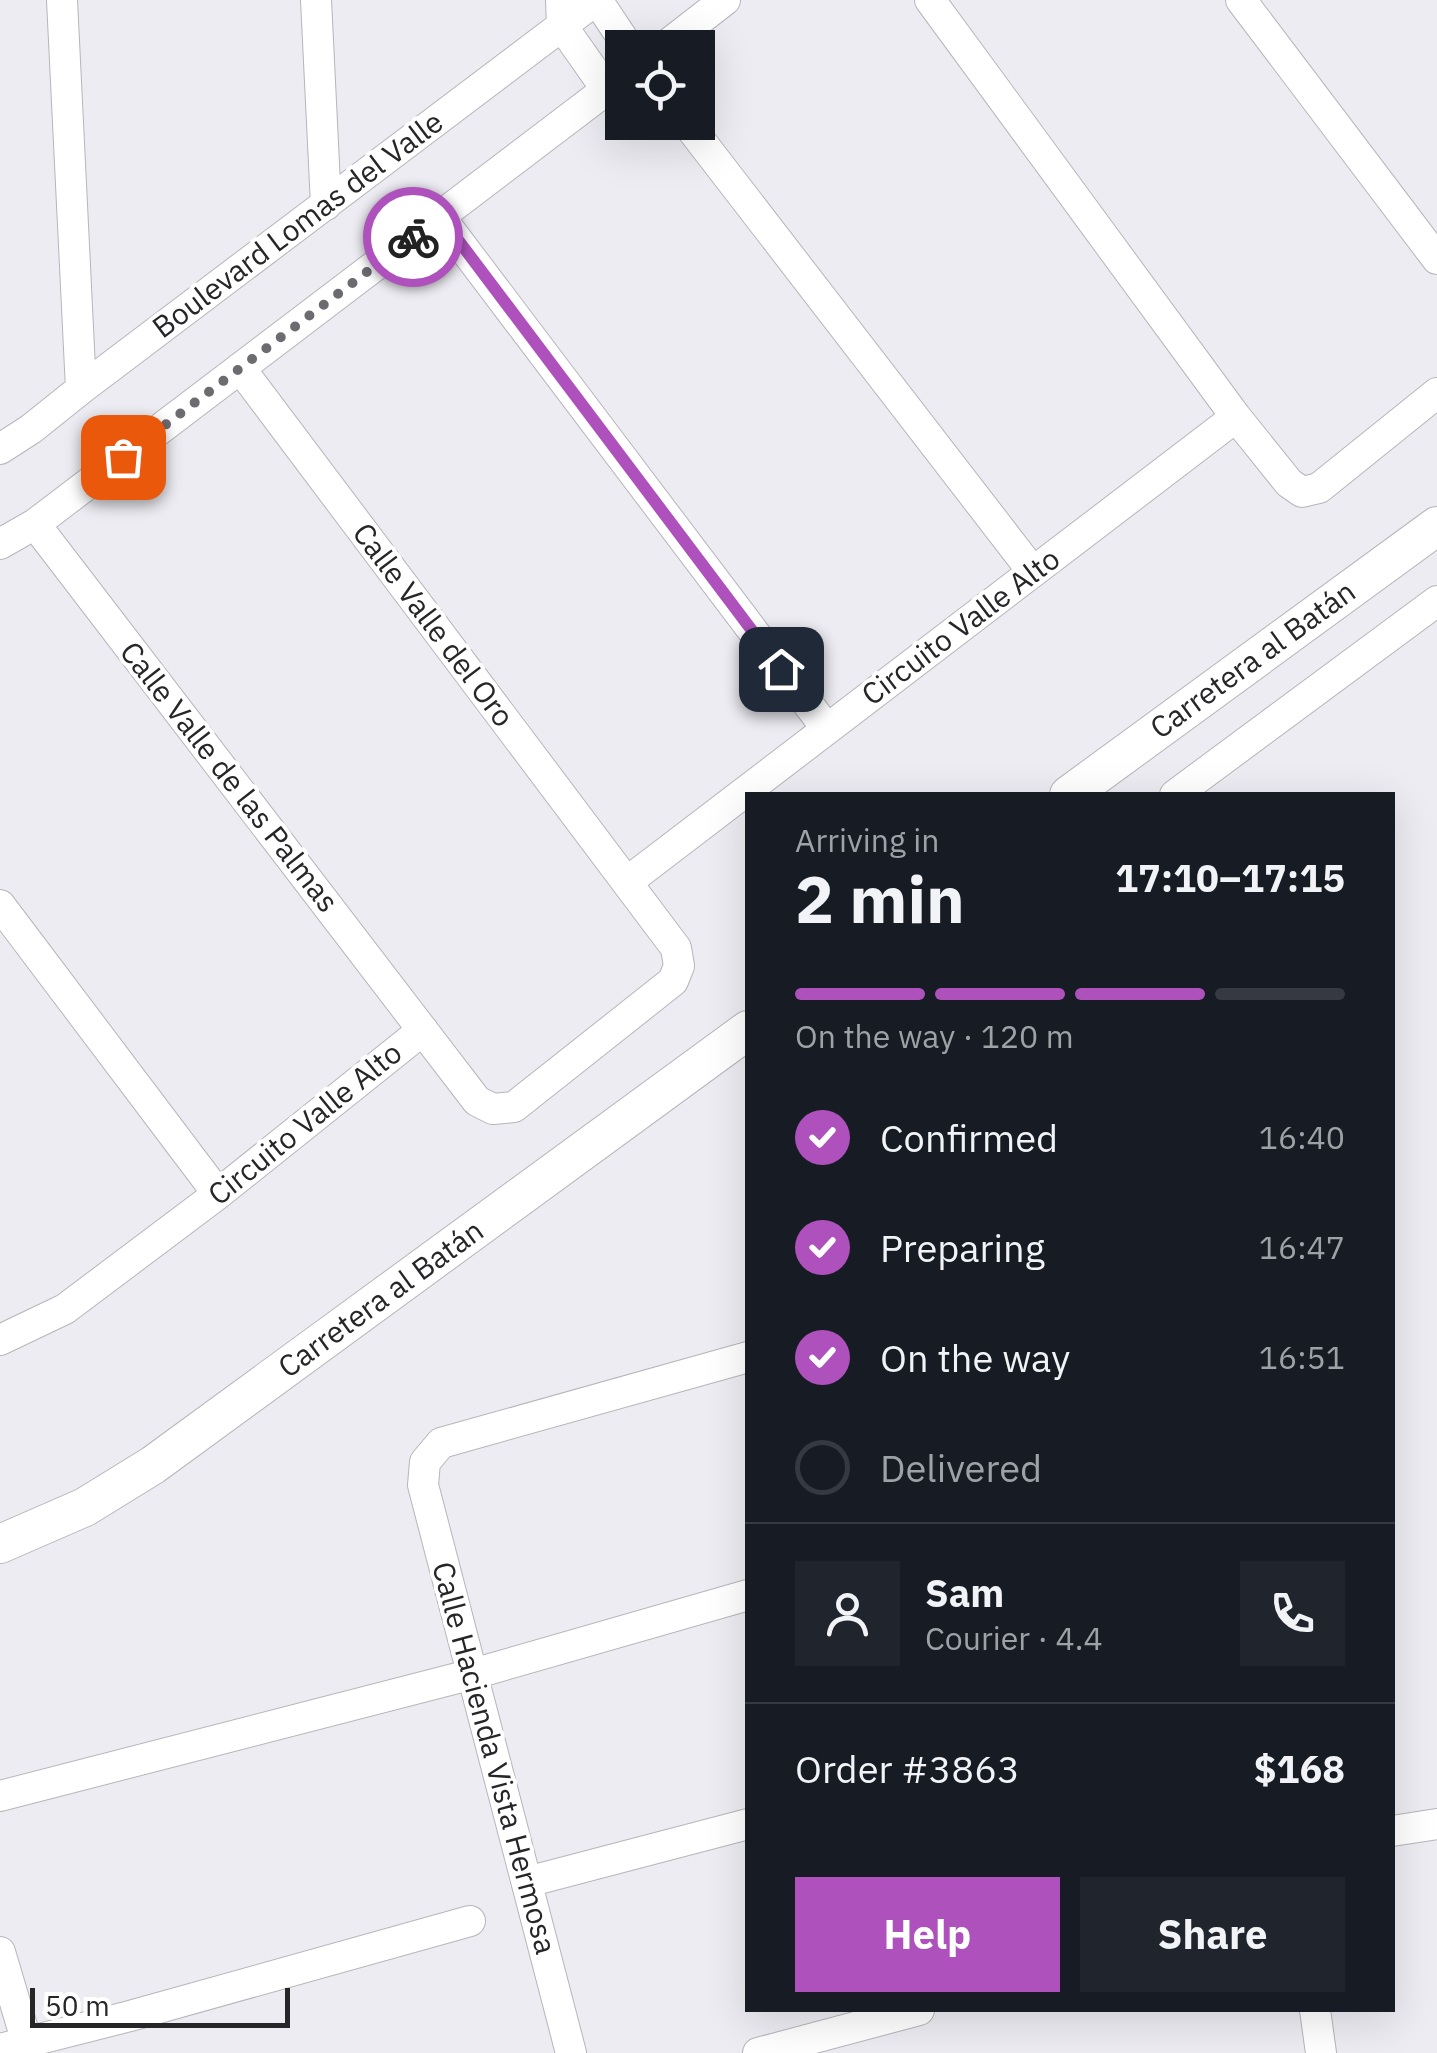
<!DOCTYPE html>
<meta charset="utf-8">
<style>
body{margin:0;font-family:"IBM Plex Sans",sans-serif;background:#20242c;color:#f1f3f6;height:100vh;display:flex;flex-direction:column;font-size:38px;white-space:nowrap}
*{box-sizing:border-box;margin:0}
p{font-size:32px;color:#9ea1a6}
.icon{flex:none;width:55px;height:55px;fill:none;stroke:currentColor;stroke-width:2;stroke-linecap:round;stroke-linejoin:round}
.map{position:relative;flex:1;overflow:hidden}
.side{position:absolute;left:745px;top:792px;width:650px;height:1220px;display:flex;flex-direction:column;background:#171b24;border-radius:0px;box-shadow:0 10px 40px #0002}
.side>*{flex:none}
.tools{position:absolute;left:605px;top:30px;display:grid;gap:20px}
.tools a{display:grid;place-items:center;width:110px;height:110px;border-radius:0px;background:#171b24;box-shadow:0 10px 40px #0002;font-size:50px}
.scale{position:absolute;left:30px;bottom:25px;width:260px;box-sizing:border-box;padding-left:10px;border:5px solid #262528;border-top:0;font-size:28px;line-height:35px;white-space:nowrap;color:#262528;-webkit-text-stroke:8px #fff;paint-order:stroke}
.pin{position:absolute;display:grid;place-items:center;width:85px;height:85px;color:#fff;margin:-42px;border-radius:20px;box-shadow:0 5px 15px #0006}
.courier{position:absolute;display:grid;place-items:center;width:100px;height:100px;margin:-50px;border:8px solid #ae51bc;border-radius:50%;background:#fff;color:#222;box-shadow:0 2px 12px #0007}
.headline em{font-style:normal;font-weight:700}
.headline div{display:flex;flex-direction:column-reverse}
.headline{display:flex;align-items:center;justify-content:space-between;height:170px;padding:0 50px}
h1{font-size:65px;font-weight:700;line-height:75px}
.bar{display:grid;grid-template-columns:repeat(4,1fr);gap:15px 10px;align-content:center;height:120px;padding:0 50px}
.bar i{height:12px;border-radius:8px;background:#363941}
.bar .on{background:#ae51bc}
.bar p{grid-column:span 4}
.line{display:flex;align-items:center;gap:25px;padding:0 50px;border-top:2px solid #363941}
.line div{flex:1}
.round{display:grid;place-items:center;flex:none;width:105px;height:105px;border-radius:0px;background:#20242c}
ol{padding:0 50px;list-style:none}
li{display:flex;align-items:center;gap:30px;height:110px}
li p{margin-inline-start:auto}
li .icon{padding:10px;border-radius:50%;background:#ae51bc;color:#fff;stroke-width:4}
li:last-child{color:#9ea1a6}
li i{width:55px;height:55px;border:5px solid #363941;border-radius:50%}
.button{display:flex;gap:20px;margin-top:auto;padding:20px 50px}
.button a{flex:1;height:115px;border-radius:0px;background:#ae51bc;color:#fff;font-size:40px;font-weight:700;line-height:115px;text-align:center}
.button a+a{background:#20242c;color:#f1f3f6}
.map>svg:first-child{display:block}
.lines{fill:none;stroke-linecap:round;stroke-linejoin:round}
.minor-casing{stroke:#b6b5bb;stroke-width:32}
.tertiary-casing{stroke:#b6b5bb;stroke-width:40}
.minor{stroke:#fff;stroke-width:30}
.tertiary{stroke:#fff;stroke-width:38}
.done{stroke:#6c6b6f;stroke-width:10;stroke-dasharray:0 18}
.route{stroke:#ae51bc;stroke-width:12}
.labels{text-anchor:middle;stroke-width:8;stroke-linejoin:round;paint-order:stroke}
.street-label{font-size:30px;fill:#262528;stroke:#fff}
</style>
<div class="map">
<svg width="1437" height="2053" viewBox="0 0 1437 2053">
<rect width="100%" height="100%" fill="#edecf2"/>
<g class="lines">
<g class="minor-casing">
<path id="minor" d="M62,0l19,389
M316,0l10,205
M561,0l1,26 45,64
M597,0l32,48
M930,0l306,417 53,66 13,9 17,-4 118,-95
M1241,0l196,259
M663,48l62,-48
M686,122l347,450
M440,217l387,512
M0,449l31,-20 50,-40 515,-389
M35,524l442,577 16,8 21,-2 159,-126 6,-15 -3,-18 -436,-580
M0,544l35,-20 587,-446
M1175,795l262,-194
M627,882l609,-465
M0,905l218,289
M0,1340l65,-31 153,-115 205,-164
M0,1796l473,-122 275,-79
M1392,1831l45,-7
M527,1882l221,-58
M0,1952l30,101
M1315,2010l6,43
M0,2049l130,-33 340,-95
M571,2053l-148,-568 2,-23 16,-19 307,-86
M758,2053l161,-43"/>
</g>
<g class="tertiary-casing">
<path id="tertiary" d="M1069,795l368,-269
M0,1544l85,-37 68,-42 595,-435"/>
</g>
<use href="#minor" class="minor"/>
<use href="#tertiary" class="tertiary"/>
</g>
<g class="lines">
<path class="done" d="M123,457l290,-220"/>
<path class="route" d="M413,237l27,-21 341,453"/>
</g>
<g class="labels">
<g class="street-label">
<text transform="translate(298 225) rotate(-37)" y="10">Boulevard Lomas del Valle</text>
<text transform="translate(433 625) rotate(53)" y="10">Calle Valle del Oro</text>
<text transform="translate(961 627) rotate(-37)" y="10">Circuito Valle Alto</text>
<text transform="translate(1253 660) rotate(-36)" y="10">Carretera al Batán</text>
<text transform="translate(229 777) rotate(52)" y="10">Calle Valle de las Palmas</text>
<text transform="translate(305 1124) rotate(-39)" y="10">Circuito Valle Alto</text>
<text transform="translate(381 1299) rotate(-36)" y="10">Carretera al Batán</text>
<text transform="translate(494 1758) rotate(75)" y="10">Calle Hacienda Vista Hermosa</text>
</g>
</g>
</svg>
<div class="tools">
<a><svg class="icon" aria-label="locate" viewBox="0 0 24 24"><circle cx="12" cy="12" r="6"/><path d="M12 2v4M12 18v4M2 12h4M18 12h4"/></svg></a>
</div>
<div class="scale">50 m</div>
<div class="pin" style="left:123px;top:457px;background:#ea580c"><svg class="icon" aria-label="bag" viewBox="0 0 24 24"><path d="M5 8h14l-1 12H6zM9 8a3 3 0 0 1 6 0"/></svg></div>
<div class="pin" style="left:781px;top:669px;background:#1f2937"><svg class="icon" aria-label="home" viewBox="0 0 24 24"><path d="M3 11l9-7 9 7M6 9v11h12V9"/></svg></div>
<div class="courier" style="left:413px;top:237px"><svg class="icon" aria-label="bike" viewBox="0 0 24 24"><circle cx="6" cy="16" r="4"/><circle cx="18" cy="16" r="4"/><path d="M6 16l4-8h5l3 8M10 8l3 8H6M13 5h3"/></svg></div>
<section class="side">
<div class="headline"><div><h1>2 min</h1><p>Arriving in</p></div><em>17:10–17:15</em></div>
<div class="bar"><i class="on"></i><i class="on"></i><i class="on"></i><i></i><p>On the way · 120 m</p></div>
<ol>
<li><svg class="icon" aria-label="check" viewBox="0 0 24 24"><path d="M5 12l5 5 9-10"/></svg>Confirmed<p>16:40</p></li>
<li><svg class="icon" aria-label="check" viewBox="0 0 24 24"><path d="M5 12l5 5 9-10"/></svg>Preparing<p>16:47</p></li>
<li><svg class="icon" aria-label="check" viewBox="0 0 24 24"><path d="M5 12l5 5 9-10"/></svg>On the way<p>16:51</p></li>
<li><i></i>Delivered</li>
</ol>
<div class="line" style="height:180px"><a class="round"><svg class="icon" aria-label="person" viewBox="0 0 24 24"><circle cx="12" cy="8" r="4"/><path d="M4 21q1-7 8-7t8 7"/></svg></a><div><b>Sam</b><p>Courier · 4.4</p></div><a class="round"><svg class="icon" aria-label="phone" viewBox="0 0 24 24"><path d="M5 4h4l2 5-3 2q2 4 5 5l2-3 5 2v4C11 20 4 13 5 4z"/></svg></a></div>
<div class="line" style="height:130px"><div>Order #3863</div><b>$168</b></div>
<div class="button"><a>Help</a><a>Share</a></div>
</section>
</div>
